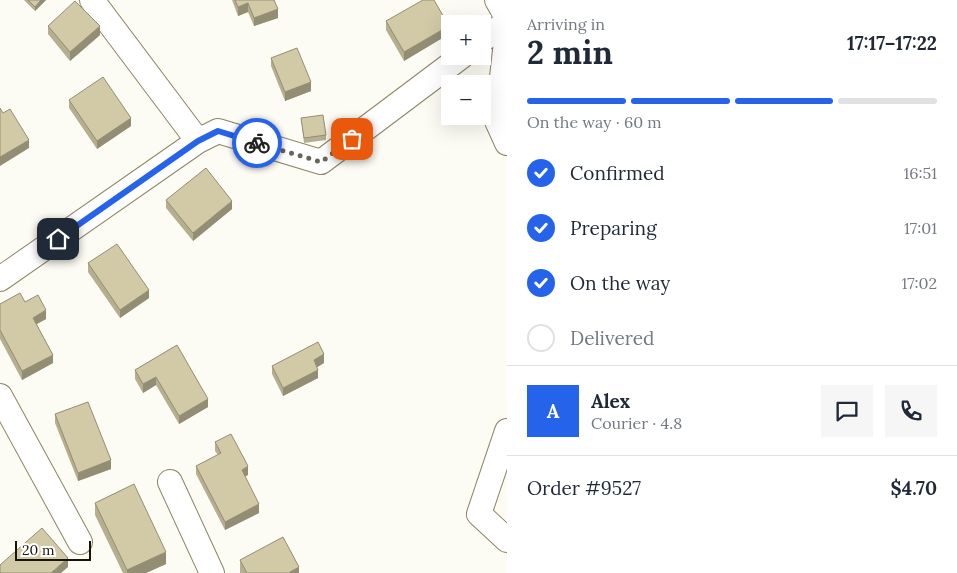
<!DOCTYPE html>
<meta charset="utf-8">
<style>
body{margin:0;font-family:Lora,serif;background:#f6f6f7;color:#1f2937;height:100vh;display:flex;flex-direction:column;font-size:19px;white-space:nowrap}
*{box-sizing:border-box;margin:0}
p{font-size:16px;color:#747a83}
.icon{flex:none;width:28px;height:28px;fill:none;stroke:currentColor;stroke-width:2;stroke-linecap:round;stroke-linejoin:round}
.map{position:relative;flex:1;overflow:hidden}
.details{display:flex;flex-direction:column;background:#fff;width:450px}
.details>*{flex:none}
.buttons{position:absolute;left:441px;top:15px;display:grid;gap:10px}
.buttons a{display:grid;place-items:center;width:50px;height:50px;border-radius:0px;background:#fff;box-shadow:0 5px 20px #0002;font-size:25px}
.scale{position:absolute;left:15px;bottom:12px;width:76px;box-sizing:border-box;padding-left:5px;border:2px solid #171407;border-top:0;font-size:14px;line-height:18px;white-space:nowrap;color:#171407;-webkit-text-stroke:4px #fff;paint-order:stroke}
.pin{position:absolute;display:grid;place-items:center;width:42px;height:42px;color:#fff;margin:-21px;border-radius:10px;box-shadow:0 2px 8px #0006}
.courier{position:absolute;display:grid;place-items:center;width:50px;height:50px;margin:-25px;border:4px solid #2563eb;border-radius:50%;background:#fff;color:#222;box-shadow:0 1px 6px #0007}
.summary em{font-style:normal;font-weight:800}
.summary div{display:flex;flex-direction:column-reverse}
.summary{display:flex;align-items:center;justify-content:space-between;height:85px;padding:0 20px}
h1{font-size:32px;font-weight:800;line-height:38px}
.bar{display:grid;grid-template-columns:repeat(4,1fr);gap:8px 5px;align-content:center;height:60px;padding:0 20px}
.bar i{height:6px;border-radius:4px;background:#e0e1e3}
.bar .current{background:#2563eb}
.bar p{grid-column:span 4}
.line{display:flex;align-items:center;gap:12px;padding:0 20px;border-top:1px solid #e0e1e3}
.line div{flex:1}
.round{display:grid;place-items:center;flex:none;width:52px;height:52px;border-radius:0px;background:#f6f6f7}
ol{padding:0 20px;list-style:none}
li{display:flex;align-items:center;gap:15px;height:55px}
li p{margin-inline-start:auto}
li .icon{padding:5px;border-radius:50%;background:#2563eb;color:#fff;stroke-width:4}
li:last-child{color:#747a83}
li i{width:28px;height:28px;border:2px solid #e0e1e3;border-radius:50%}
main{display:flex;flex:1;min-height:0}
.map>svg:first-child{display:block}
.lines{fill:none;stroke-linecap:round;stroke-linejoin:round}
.street-casing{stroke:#8d8463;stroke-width:26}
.street{stroke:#fff;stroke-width:24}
.wall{fill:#b5ae8f}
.shaded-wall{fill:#938d74}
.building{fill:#d2caa6;stroke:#938d74}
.done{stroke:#68655a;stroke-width:5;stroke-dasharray:0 9}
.route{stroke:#2563eb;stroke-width:6}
</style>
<main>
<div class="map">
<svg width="507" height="573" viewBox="0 0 507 573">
<rect width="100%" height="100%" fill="#fdfcf4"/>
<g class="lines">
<g class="street-casing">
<path id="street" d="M92,0l106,141
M497,0l10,18
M507,33l-10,88 10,22
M482,40l25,-18
M0,279l198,-138 20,-10 103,31 141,-106
M0,396l80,146
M507,431l-28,83 28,26
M170,482l42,91"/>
</g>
<use href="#street" class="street"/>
</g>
<path class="wall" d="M24,0h22l-11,11z
M232,0h42l4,18 -24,8 -6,-14 -10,4z
M386,21l63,13 -45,27 -18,-31z
M48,26l52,9 -30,26 -22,-27z
M271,58l40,33 -26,10 -14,-35z
M69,100l62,26 -34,23 -28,-41z
M301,118l25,17v5l-22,3z
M166,200l66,9 -39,32 -27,-33z
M88,263l61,35 -29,20 -32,-46z
M25,302l21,17 -9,5 16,39 -31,17 -22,-41v-35z
M177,345l31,62 -29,17 -23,-39 -13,8 -8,-14v-9z
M324,363l-7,4 1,11 -35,18 -11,-22v-8z
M55,414l56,55 -33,12 -23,-58z
M215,442l33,33 -3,1 14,37 -34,17 -29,-56v-8l22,-11 -3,-4z
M95,503l71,61 -20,9h-23l-28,-58z
M240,560l59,13h-59z"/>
<path class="shaded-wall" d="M41,0h5l-11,11v-4z
M248,3v9l-10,4v-9z
M278,9v9l-24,8v-8z
M100,26v9l-30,26v-9z
M449,26v8l-45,27v-9z
M311,82v9l-26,10v-9z
M131,118v8l-34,23v-8z
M29,140v8l-29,18v-9z
M232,201v8l-39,32v-8z
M149,290v8l-29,20v-8z
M46,310v9l-13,7v-8z
M324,354v9l-10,6v-9z
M53,355v8l-31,17v-9z
M318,370v8l-35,18v-8z
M156,377v8l-13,8v-9z
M208,399v8l-29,17v-8z
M111,460v9l-33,12v-8z
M248,466v9l-6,3v-8z
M259,504v9l-34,17v-8z
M166,552v12l-20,9h-19v-3z
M68,558v9l-7,6h-10z
M299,567v6h-9v-1z"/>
<path class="building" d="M28,0h13l-6,7z
M235,0h39l4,9 -24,9 -6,-15 -10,4z
M423,0h11l15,26 -45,26 -18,-31z
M75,1l25,25 -30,26 -22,-26z
M297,48l14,34 -26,10 -14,-34z
M103,77l28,41 -34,23 -28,-41z
M0,108l3,5 7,-4 19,31 -29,17z
M323,115l3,20 -22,3 -3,-20z
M206,168l26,33 -39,32 -27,-33z
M117,244l32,46 -29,20 -32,-47z
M20,293l5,9 13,-7 8,15 -13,8 20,37 -31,16 -22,-41v-26z
M318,342l6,12 -10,6 4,10 -35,18 -11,-22z
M177,345l31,54 -29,17 -23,-39 -13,7 -8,-14z
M88,402l23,58 -33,13 -23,-59z
M231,434l17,32 -6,4 17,34 -34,18 -29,-56 25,-13 -6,-11z
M134,484l32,68 -39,18 -32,-67z
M42,528l26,30 -17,15h-51v-8z
M283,537l16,30 -9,5v1h-43l-7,-13z"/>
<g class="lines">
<path class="done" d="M257,143l64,19 31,-23"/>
<path class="route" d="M58,239l140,-98 20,-10 39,12"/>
</g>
</svg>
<div class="buttons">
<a>+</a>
<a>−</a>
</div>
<div class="scale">20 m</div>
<div class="pin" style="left:352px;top:139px;background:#ea580c"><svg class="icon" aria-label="bag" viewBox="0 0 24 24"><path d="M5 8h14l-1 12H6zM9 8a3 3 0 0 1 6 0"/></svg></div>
<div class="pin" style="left:58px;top:239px;background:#1f2937"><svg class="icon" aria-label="home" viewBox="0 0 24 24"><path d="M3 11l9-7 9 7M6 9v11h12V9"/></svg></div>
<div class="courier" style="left:257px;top:143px"><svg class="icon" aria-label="bike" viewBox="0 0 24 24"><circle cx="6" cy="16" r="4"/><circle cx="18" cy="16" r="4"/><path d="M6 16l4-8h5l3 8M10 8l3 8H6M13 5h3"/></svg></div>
</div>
<section class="details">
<div class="summary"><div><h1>2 min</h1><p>Arriving in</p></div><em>17:17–17:22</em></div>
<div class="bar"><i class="current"></i><i class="current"></i><i class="current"></i><i></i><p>On the way · 60 m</p></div>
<ol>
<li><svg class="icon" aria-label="check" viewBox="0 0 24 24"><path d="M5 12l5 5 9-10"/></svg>Confirmed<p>16:51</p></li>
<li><svg class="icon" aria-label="check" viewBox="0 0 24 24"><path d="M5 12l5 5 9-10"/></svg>Preparing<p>17:01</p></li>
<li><svg class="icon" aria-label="check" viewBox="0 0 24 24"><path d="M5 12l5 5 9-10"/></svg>On the way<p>17:02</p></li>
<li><i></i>Delivered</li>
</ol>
<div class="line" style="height:90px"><b class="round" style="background:#2563eb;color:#fff">A</b><div><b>Alex</b><p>Courier · 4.8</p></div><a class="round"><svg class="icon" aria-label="chat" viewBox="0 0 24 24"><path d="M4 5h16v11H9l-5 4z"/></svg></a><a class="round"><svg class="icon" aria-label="phone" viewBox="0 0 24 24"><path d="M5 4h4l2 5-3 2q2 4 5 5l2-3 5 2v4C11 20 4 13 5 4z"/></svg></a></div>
<div class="line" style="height:65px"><div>Order #9527</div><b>$4.70</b></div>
</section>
</main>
